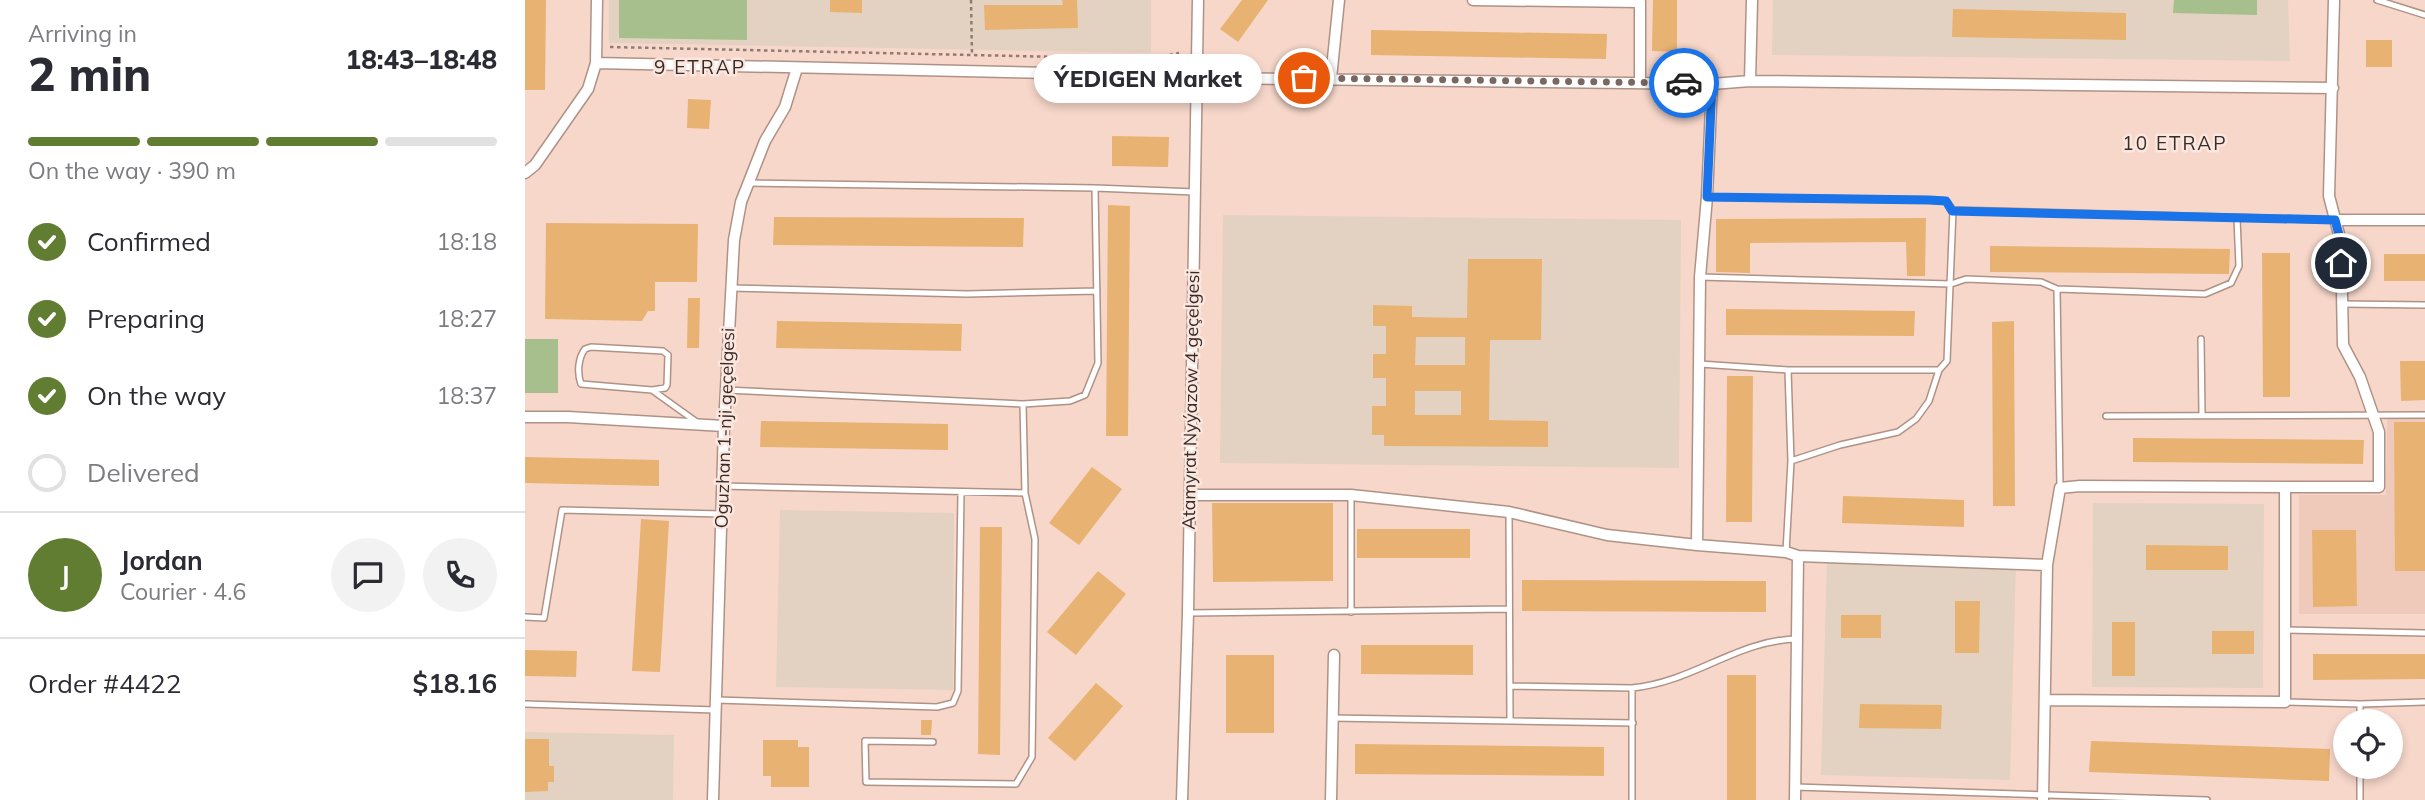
<!DOCTYPE html>
<meta charset="utf-8">
<style>
body{margin:0;font-family:Mulish,sans-serif;background:#f2f2f3;color:#2b2b33;height:100vh;display:flex;flex-direction:column;font-size:26px;white-space:nowrap}
*{box-sizing:border-box;margin:0}
p{font-size:23px;color:#7c7c81}
.icon{flex:none;width:38px;height:38px;fill:none;stroke:currentColor;stroke-width:2;stroke-linecap:round;stroke-linejoin:round}
.map{position:relative;flex:1;overflow:hidden}
.details{display:flex;flex-direction:column;background:#fff;width:525px}
.details>*{flex:none}
.tools{position:absolute;left:1808px;top:709px;display:grid;gap:14px}
.tools a{display:grid;place-items:center;width:70px;height:70px;border-radius:50%;background:#fff;box-shadow:0 4px 10px #0003;font-size:35px}
.pin{position:absolute;display:grid;place-items:center;width:60px;height:60px;color:#fff;margin:-30px;border:4px solid #fff;border-radius:50%;box-shadow:0 2px 7px #0007}
.courier{position:absolute;display:grid;place-items:center;width:70px;height:70px;margin:-35px;border:5px solid #1a73e8;border-radius:50%;background:#fff;color:#222;box-shadow:0 2px 9px #0007}
.bubble{position:absolute;height:49px;border-radius:24px;background:#fff;box-shadow:0 4px 10px #0003;font-size:23px;font-weight:800;line-height:49px;text-align:center}
.headline em{font-style:normal;font-weight:800}
.headline div{display:flex;flex-direction:column-reverse}
.headline{display:flex;align-items:center;justify-content:space-between;height:119px;padding:0 28px}
h1{font-size:46px;font-weight:800;line-height:52px}
.bar{display:grid;grid-template-columns:repeat(4,1fr);gap:10px 7px;align-content:center;height:84px;padding:0 28px}
.bar i{height:9px;border-radius:5px;background:#e1e1e2}
.bar .on{background:#617d32}
.bar p{grid-column:span 4}
.line{display:flex;align-items:center;gap:18px;padding:0 28px;border-top:2px solid #e1e1e2}
.line div{flex:1}
.round{display:grid;place-items:center;flex:none;width:74px;height:74px;border-radius:37px;background:#f2f2f3}
ol{padding:0 28px;list-style:none}
li{display:flex;align-items:center;gap:21px;height:77px}
li p{margin-inline-start:auto}
li .icon{padding:7px;border-radius:50%;background:#617d32;color:#fff;stroke-width:4}
li:last-child{color:#7c7c81}
li i{width:38px;height:38px;border:4px solid #e1e1e2;border-radius:50%}
main{display:flex;flex:1;min-height:0}
.map>svg:first-child{display:block}
.built{fill:#efc9b9}
.education{fill:#e3d2c1}
.pitch{fill:#a6bf8c}
.building{fill:#e8b372;fill-rule:evenodd}
.lines{fill:none;stroke-linecap:round;stroke-linejoin:round}
.service-casing{stroke:#af9286;stroke-width:8}
.minor-casing{stroke:#af9286;stroke-width:13}
.path{stroke:#907b72;stroke-width:2.5;stroke-dasharray:3.5 3.5;stroke-linecap:butt}
.service{stroke:#fff;stroke-width:5}
.minor{stroke:#fff;stroke-width:10}
.done{stroke:#7a675f;stroke-width:7;stroke-dasharray:0 12.6}
.route{stroke:#1a73e8;stroke-width:9}
.labels{text-anchor:middle;stroke-width:5;stroke-linejoin:round;paint-order:stroke}
.street-label{font-size:18px;fill:#372b26;stroke:#fbe7df}
.neighbourhood-label{font-size:19px;letter-spacing:2px;fill:#372b26;stroke:#fbe7df}
</style>
<main>
<section class="details">
<div class="headline"><div><h1>2 min</h1><p>Arriving in</p></div><em>18:43–18:48</em></div>
<div class="bar"><i class="on"></i><i class="on"></i><i class="on"></i><i></i><p>On the way · 390 m</p></div>
<ol>
<li><svg class="icon" aria-label="check" viewBox="0 0 24 24"><path d="M5 12l5 5 9-10"/></svg>Confirmed<p>18:18</p></li>
<li><svg class="icon" aria-label="check" viewBox="0 0 24 24"><path d="M5 12l5 5 9-10"/></svg>Preparing<p>18:27</p></li>
<li><svg class="icon" aria-label="check" viewBox="0 0 24 24"><path d="M5 12l5 5 9-10"/></svg>On the way<p>18:37</p></li>
<li><i></i>Delivered</li>
</ol>
<div class="line" style="height:126px"><b class="round" style="background:#617d32;color:#fff">J</b><div><b>Jordan</b><p>Courier · 4.6</p></div><a class="round"><svg class="icon" aria-label="chat" viewBox="0 0 24 24"><path d="M4 5h16v11H9l-5 4z"/></svg></a><a class="round"><svg class="icon" aria-label="phone" viewBox="0 0 24 24"><path d="M5 4h4l2 5-3 2q2 4 5 5l2-3 5 2v4C11 20 4 13 5 4z"/></svg></a></div>
<div class="line" style="height:91px"><div>Order #4422</div><b>$18.16</b></div>
</section>
<div class="map">
<svg width="1900" height="800" viewBox="0 0 1900 800">
<rect width="100%" height="100%" fill="#f7d7ca"/>
<path class="built" d="M1862,417h38v197h-126v-119h87z"/>
<path class="education" d="M84,0h542v53l-542,-10z
M1248,0h515l2,61 -518,-6z
M698,215l458,5 -2,248 -459,-5z
M1568,503l171,1 -1,184 -171,-1z
M255,510l174,3 -1,177 -177,-3z
M1302,559l189,5 -6,216 -189,-5z
M0,732l149,3 -1,65h-148z"/>
<path class="pitch" d="M94,0h128v40l-128,-2z
M1649,0h83v15l-84,-2z
M0,339h33v54h-33z"/>
<path class="building" d="M0,0h21l-1,90h-20z
M305,0h32v13l-32,-1z
M537,0h15l1,28 -93,2 -1,-25h79z
M717,0h26l-30,42 -18,-13z
M1128,0h24v52l-25,-1z
M1428,9l173,4v27l-174,-3z
M846,30l236,4 -1,25 -235,-4z
M1841,40h26v27h-26z
M163,99l23,1 -2,29 -22,-1z
M587,136l57,1 -1,30 -56,-1z
M583,205l22,1 -2,230h-22z
M249,217l250,1 -1,29 -250,-2z
M1401,218l-1,58h-18l-1,-34 -156,1v30l-34,-1v-53z
M21,223l152,1 -1,58h-42v29h-7l-6,10 -97,-2z
M1465,246l240,3 -1,25 -239,-2z
M1737,253h28v144h-27z
M1859,254h41v27h-41z
M943,259h74l-1,81h-51l-1,80 59,1v26l-164,-1v-11h-12v-29h14v-28h-13v-24h13v-28h-13v-21l39,1v11l55,1zM891,337h49v28h-50zM890,391h46v24h-46z
M163,298h12l-1,50h-12z
M1201,309l189,2 -1,25 -188,-1z
M252,321l185,3 -1,27 -185,-3z
M1489,321l1,185h-22l-1,-184z
M1875,361h25v39l-24,1z
M1202,376h26l-1,146h-26z
M236,421l187,3v26l-188,-3z
M1869,422h31v149h-30z
M1608,438l231,2 -1,24 -230,-2z
M0,457l134,3v26l-134,-3z
M567,467l30,22 -43,56 -30,-22z
M1318,496l121,4v27l-122,-4z
M687,503h121v78l-120,1z
M116,519l28,2 -9,151 -28,-1z
M455,527h22l-2,228 -22,-1z
M832,529h113v29h-113z
M1787,530h44l1,76 -44,1z
M1621,545l82,1v24h-82z
M573,571l28,23 -50,61 -29,-23z
M997,580l244,1v31l-244,-1z
M1430,601h25l-1,52h-24z
M1316,615h40v23h-40z
M1587,622h23v54h-23z
M1687,631h42v23h-42z
M836,645h112v30l-112,-1z
M0,650l52,1 -1,26 -51,-1z
M1788,654h112v25l-112,1z
M701,655h48v78h-48z
M1202,675h29v125h-29z
M571,683l27,23 -48,55 -27,-23z
M1335,704l82,1 -1,24 -82,-1z
M396,720h11l-1,15h-10z
M0,739h24v27h5v16h-6v9l-23,1z
M238,740h35v7h11v40h-38v-11h-8z
M1566,741l239,8 -1,32 -240,-9z
M830,744l249,3v29l-249,-2z"/>
<g class="lines">
<g class="service-casing">
<path id="service" d="M1852,0l48,15
M223,183l347,5 100,4
M1182,197l222,3 17,1 7,9 382,10
M1175,277l251,7 15,-5 75,3 16,7 148,5 26,-11 8,-17 -2,-48
M206,288l236,6 130,-3
M1532,289l3,199
M1817,304l83,1
M1676,339l1,76
M1175,364l88,6h151l8,-9 6,-151
M127,390l13,-2 2,-3 1,-30 -5,-4 -72,-4 -6,2c-7,9 -8,24 -4,35l71,6 46,33
M201,390l297,14 47,-3 15,-6 13,-32 -3,-175
M1581,416l319,-1
M1266,461l49,-16 58,-13 18,-13 13,-18 10,-31
M197,486l303,7
M826,496v116
M984,512l1,209
M1261,552l5,-91 -3,-91
M663,613l321,-4
M0,617l19,1 18,-108 159,4
M1760,630l140,3
M985,686l122,2c62,-6 105,-48 165,-49
M191,700l221,7 16,-4 5,-12 3,-199
M1761,702l74,2v17
M0,704l191,6
M1835,704l65,-2
M807,718l301,5
M408,742l-68,-1 1,41 150,2 16,-27 3,-218 -10,-46 -2,-89
M1835,766v34
M1270,787l412,13
M1107,800v-112"/>
</g>
<g class="minor-casing">
<path id="minor" d="M948,0l167,2v81
M71,63l550,12 51,3 515,6 38,-3 583,7
M806,78l8,-78
M1225,81l2,-81
M1187,84l-5,113 -7,80 -3,268 89,7 12,4 249,9
M0,173l10,-8 53,-76 8,-26 1,-63
M1810,220h90
M0,417h43l156,9
M1760,487h94v-55l-19,-55 -17,-32 -2,-103 -12,-46 5,-196
M665,495h161l158,17 98,23 90,10
M188,800l11,-374 10,-186 7,-38 24,-61 20,-34 12,-39
M657,800l6,-187 10,-613
M806,800l3,-145
M1270,800l3,-244
M1518,800l4,-235 13,-77 20,-2 205,1v215l-239,-2"/>
</g>
<path class="path" d="M446,0l1,55
M85,47l541,12 28,-6"/>
<use href="#service" class="service"/>
<use href="#minor" class="minor"/>
</g>
<g class="lines">
<path class="done" d="M779,78l380,5"/>
<path class="route" d="M1159,83l28,1 -5,113 222,3 17,1 6,10 383,9 6,22v21"/>
</g>
<g class="labels">
<g class="street-label">
<text transform="translate(666 400) rotate(-89)" y="6">Atamyrat Nyýazow 4 geçelgesi</text>
<text transform="translate(200 428) rotate(-88)" y="6">Oguzhan 1-nji geçelgesi</text>
</g>
<g class="neighbourhood-label">
<text x="175" y="74">9 ETRAP</text>
<text x="1650" y="150">10 ETRAP</text>
</g>
</g>
</svg>
<div class="tools">
<a><svg class="icon" aria-label="locate" viewBox="0 0 24 24"><circle cx="12" cy="12" r="6"/><path d="M12 2v4M12 18v4M2 12h4M18 12h4"/></svg></a>
</div>
<div class="pin" style="left:779px;top:78px;background:#ea580c"><svg class="icon" aria-label="bag" viewBox="0 0 24 24"><path d="M5 8h14l-1 12H6zM9 8a3 3 0 0 1 6 0"/></svg></div>
<div class="pin" style="left:1816px;top:263px;background:#1f2937"><svg class="icon" aria-label="home" viewBox="0 0 24 24"><path d="M3 11l9-7 9 7M6 9v11h12V9"/></svg></div>
<div class="courier" style="left:1159px;top:83px"><svg class="icon" aria-label="car" viewBox="0 0 24 24"><path d="M5 17H2v-5l4-1 3-4h7l3 4 3 1v5h-3M9 17h6M6 11h13"/><circle cx="7" cy="17" r="2"/><circle cx="17" cy="17" r="2"/></svg></div>
<div class="bubble" style="left:509px;top:54px;width:228px">ÝEDIGEN Market</div>
</div>
</main>
